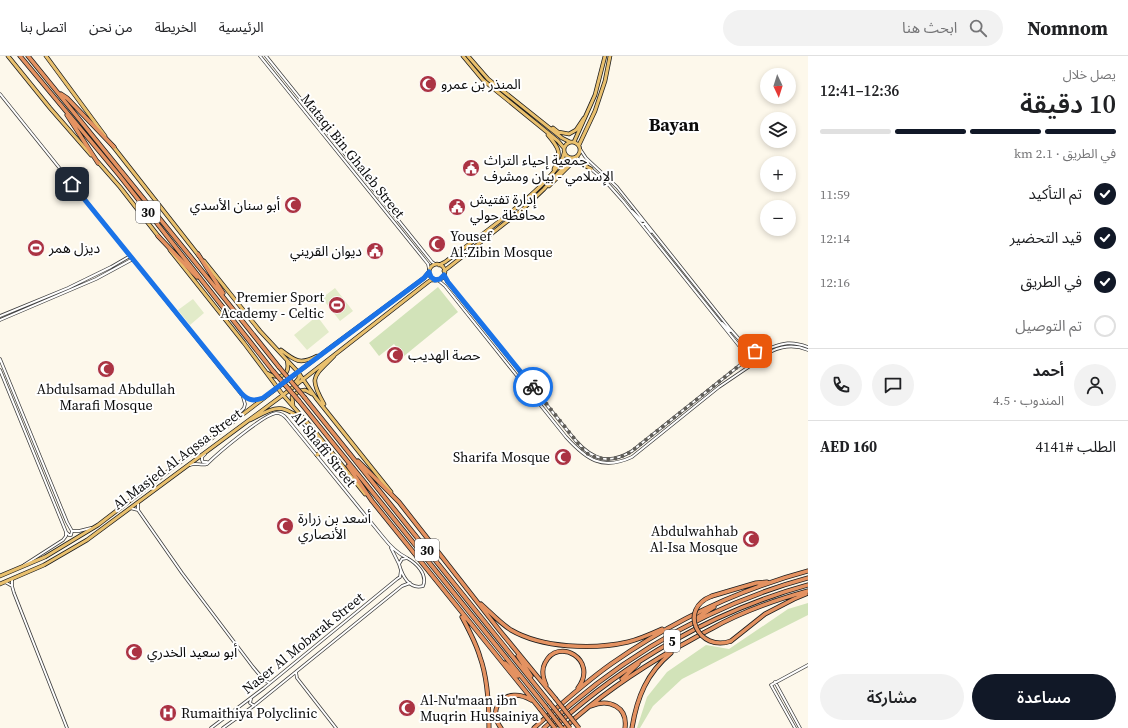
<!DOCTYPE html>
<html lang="ar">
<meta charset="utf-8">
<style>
body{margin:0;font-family:"Source Serif 4","Noto Sans Arabic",serif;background:#f2f2f2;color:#202124;direction:rtl;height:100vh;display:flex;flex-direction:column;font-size:15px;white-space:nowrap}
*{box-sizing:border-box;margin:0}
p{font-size:13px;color:#757577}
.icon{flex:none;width:22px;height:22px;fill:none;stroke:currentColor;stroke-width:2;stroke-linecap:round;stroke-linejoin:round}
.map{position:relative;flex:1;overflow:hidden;direction:ltr}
.side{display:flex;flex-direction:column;background:#fff;width:320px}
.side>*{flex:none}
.needle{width:26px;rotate:176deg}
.controls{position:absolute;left:760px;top:12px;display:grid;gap:8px}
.controls a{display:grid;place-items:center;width:36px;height:36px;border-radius:50%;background:#fff;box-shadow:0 2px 6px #0003;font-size:20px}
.pin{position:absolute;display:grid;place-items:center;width:34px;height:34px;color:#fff;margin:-17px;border-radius:8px;box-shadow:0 2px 6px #0006}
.courier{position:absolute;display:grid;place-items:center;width:40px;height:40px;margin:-20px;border:3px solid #1a73e8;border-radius:50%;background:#fff;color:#222;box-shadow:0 1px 5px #0007}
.overview em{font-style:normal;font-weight:600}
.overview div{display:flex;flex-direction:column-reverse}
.overview{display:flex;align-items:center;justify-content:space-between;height:68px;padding:0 12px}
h1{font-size:26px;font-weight:600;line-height:30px}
.bar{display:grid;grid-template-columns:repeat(4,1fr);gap:6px 4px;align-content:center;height:48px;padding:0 12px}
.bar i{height:5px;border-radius:3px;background:#e0e0e0}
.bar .current{background:#111827}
.bar p{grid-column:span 4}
.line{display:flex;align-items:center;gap:10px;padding:0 12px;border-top:1px solid #e0e0e0}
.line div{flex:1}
.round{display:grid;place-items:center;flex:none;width:42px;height:42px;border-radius:21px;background:#f2f2f2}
ol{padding:0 12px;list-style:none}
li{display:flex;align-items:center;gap:12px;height:44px}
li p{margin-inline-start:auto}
li .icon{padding:4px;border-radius:50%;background:#111827;color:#fff;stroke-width:4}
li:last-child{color:#757577}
li i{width:22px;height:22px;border:2px solid #e0e0e0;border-radius:50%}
.cta{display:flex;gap:8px;margin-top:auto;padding:8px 12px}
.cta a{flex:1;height:46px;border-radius:24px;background:#111827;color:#fff;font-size:16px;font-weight:600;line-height:46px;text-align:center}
.cta a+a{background:#f2f2f2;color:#202124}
header{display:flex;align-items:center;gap:24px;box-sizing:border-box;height:56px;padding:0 20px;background:#fff;border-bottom:1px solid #e0e0e0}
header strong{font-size:19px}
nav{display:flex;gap:22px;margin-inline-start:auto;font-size:14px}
.search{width:280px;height:36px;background:#f2f2f2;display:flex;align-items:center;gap:10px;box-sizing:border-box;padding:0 14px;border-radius:22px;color:#757577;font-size:15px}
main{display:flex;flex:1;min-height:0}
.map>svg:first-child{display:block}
.green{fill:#d2e3b9}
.pitch{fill:#e2ebc9}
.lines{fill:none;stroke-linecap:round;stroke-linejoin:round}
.minor-casing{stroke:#3e3e3e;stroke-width:3.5}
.major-casing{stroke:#1c1c1c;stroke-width:4.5}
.highway-casing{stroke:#1c1c1c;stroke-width:5}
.minor{stroke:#fff;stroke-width:2}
.major{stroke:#e9c06e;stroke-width:3}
.highway{stroke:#e49261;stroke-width:3.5}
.highway-bridge-casing{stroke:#1c1c1c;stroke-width:5;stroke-linecap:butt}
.highway-bridge{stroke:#e49261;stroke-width:3.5}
.done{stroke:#605e59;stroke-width:4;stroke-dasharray:0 7.2}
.route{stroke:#1a73e8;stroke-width:5}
.labels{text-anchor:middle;stroke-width:4;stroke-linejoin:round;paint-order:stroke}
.shield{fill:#fff;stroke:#545454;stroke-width:1}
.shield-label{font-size:13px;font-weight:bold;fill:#0b0b0b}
.poi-label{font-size:14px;fill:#0b0b0b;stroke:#fff;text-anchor:start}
.street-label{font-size:14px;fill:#0b0b0b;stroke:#fff}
.district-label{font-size:18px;font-weight:bold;fill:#0b0b0b;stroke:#fff}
</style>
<header>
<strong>Nomnom</strong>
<div class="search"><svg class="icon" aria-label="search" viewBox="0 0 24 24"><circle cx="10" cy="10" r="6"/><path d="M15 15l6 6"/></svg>ابحث هنا</div>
<nav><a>الرئيسية</a><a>الخريطة</a><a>من نحن</a><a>اتصل بنا</a></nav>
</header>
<main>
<section class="side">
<div class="overview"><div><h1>10 دقيقة</h1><p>يصل خلال</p></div><em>12:36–12:41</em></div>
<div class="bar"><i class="current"></i><i class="current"></i><i class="current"></i><i></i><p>في الطريق · 2.1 km</p></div>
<ol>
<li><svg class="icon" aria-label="check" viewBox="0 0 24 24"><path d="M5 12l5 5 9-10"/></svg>تم التأكيد<p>11:59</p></li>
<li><svg class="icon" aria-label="check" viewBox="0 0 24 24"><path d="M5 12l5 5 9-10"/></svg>قيد التحضير<p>12:14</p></li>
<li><svg class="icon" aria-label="check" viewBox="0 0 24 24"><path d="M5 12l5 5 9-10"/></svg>في الطريق<p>12:16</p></li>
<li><i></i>تم التوصيل</li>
</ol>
<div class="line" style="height:72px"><a class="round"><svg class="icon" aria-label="person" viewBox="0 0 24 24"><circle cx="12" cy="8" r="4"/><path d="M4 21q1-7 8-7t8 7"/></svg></a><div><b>أحمد</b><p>المندوب · 4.5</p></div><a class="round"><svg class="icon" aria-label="chat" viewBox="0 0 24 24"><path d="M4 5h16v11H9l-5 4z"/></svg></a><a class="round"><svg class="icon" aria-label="phone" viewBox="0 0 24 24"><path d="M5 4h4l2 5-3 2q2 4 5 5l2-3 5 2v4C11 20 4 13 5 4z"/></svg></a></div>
<div class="line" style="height:52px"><div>الطلب #4141</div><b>AED 160</b></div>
<div class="cta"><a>مساعدة</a><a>مشاركة</a></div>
</section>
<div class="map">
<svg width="808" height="672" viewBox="0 0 808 672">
<rect width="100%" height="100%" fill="#fdf8eb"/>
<path class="green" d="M438,231l20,25 -54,44 -10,-12 -15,12 -10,-13z
M808,547v12l-126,64 -29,27 -13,22h-3l10,-31 20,-25 39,-27 23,4 59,-40z"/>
<path class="pitch" d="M335,232l18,23 -13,10 -18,-23z
M193,243l11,14 -14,12 -12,-15z
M317,260l12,16 -22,18 -13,-15z"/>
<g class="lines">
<g class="minor-casing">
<path id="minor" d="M260,0l168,208 1,5
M266,0l166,206 3,2
M0,38l241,300c7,5 11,8 20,5
M580,93l6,9 31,29 114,143 15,17 6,3
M576,101l10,8
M591,113l16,14 16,18 117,146 4,9
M632,155l10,10 1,-1
M643,169v-1h2l6,8
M444,219l3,7 129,159c17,19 33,24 56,10l108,-86 4,-6
M438,224l7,6 121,151c20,22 36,34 66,20l87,-70 31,-21
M0,260l68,-28 43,-21 19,-11
M0,264l96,-41 37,-20
M722,267l8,8 1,-1
M744 302a8 8 0 1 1 16 0a8 8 0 1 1-16 0Z
M757,296c21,-5 27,-14 51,-5
M0,303l67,163 5,9h7l12,-3
M760,304c12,-13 31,-17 48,-10
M0,314l66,162v4l-3,4 -39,25
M231,366l13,-14 1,-4 -2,-7
M205,398l-3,3v3l1,2h4
M190,409c6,-3 11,1 17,-1 11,-11 56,-49 69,-51 5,0 8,2 11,6l96,118c7,9 14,16 24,21
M138,446v8l44,63 71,94 11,13 6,3
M130,452l8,2
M67,477l2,2h2l1,-4
M391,492l8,16
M407,502c9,5 21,16 16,28 -14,4 -21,-11 -24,-22l3,-5z
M12,524v6l2,7 53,135
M5,526l7,4
M296,616l1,6 39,50
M775,626l25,46
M251,643l-1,4 3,2
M211,672l53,-40 133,-109 3,-2 1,-7
M223,672l32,-23 147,-119 8,-3
M795,672l-24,-43 37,-20"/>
</g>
<g class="major-casing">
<path id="major" d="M8,0l42,52 41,47
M46,0l59,80
M463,0l20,24 75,61 6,7
M468,0l20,23 74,59 8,4
M553,72l5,4 11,2 7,-4 8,-12
M548,79c11,13 14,17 6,34
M564 94a8 8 0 1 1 16 0a8 8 0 1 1-16 0Z
M574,86l21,-47 10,-39
M112,89l87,111
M579,89l16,-34 10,-30 5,-25
M98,106l22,25 39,50
M549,130l24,-24h6l12,7
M170,194l74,93 39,52 30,34 52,65
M204,205l56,70 38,41 18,26 75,94
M429 216a8 8 0 1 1 16 0a8 8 0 1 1-16 0Z
M439,209l6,-3c24,-18 116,-82 119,-109
M444,215l79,-62 21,-20 28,-31
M281,294c14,11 19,15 36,6
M267,317c12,7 24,3 20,-13
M294,328l5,-6v-5
M324,348c-16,-28 -10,-27 10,-48
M293,350l-1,-9 7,-6 6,-1 7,4
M250,364c26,-13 30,-18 55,2
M317,399l7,-6 5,2
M0,520l45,-19 53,-32 229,-175 97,-72 5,-6
M0,528l44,-19 43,-25 196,-145 145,-113 3,-2h4"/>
</g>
<g class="highway-casing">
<path id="highway" d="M20,0l99,119 154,196
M28,0l200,247 51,64
M61,38l6,4 47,49
M67,59l31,48
M158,180l39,41
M198,198l25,39
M305,342l244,304
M299,345l246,305
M358,405l41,41 101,129 55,67
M348,410l24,35 168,208
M712,540l44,-13 11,-1
M481,548c10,9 19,19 30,26 31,18 82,20 117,12 12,-3 23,-8 34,-13
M462,561c7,13 14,26 18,40 8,22 9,48 9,71
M695,563l19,-12
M731,585l34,-27 29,-15 12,-5
M518,600l13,20
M505,607l13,13
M622,623l16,-15
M546,629c-3,-7 -5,-15 -1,-22 13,-27 54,-3 33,25
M591,650c18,-8 37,1 34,22
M501,672c-16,-20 6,-43 30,-28
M534,672c25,-22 50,-45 77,-64 60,-42 126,-74 197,-93
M544,672c76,-70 164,-123 264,-150
M553,672c73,-66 160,-117 255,-143
M564,672c35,-32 72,-57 112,-80 12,-6 23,-13 35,-19 30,-17 64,-29 97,-38
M632,672c5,-31 15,-55 39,-75"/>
</g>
<use href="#minor" class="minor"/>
<use href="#major" class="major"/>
<use href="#highway" class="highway"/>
<g class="highway-bridge-casing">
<path id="highway-bridge" d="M279,311l26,31
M273,315l26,30
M712,540c-35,13 -13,57 19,45
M555,642l24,30
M549,646l21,26
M545,650l17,22
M540,653l15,19"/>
</g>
<use href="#highway-bridge" class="highway-bridge"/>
</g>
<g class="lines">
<path class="done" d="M533,331l52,65c15,10 32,9 47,-1l108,-86c4,-4 3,-9 7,-13l8,-1"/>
<path class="route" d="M72,128l170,210c7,7 12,7 21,4l161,-120 5,-6 2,5 4,3 5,-1 4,-4 4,7 85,105"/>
</g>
<defs>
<g id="mosque-disc" transform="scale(0.9)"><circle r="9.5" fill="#ab3343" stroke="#fff"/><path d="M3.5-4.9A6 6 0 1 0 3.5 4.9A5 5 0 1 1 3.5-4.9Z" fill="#fff"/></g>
<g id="civic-disc" transform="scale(0.9)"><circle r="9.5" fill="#ab3343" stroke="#fff"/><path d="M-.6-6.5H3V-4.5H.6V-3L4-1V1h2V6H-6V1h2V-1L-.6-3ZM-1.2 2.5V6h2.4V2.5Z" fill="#fff"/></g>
<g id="stadium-disc" transform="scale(0.9)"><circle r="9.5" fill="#ab3343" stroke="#fff"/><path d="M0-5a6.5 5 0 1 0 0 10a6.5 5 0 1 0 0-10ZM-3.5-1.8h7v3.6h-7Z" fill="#fff"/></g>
<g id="hospital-disc" transform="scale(0.9)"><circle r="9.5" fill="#ab3343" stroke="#fff"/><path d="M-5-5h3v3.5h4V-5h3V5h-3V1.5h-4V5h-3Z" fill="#fff"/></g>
</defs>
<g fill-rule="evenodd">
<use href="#mosque-disc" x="428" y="28"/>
<use href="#civic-disc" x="471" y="112"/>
<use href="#mosque-disc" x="293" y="149"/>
<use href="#civic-disc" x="457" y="151"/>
<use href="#mosque-disc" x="437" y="188"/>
<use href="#stadium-disc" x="36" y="192"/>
<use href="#civic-disc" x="375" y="195"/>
<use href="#stadium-disc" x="337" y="249"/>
<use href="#mosque-disc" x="395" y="299"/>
<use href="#mosque-disc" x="106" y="313"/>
<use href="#mosque-disc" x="563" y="401"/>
<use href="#mosque-disc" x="285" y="470"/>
<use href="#mosque-disc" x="751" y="483"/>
<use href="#mosque-disc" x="134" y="596"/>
<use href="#mosque-disc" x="407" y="652"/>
<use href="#hospital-disc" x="168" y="657"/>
</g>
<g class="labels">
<g class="shield">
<rect x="136" y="145" width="24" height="22" rx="3"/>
<rect x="415" y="483" width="24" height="22" rx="3"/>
<rect x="664" y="574" width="16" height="22" rx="3"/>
</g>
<g class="shield-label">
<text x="148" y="161">30</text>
<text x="427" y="499">30</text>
<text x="672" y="590">5</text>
</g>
<g class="poi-label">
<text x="441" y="33">المنذر بن عمرو</text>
<text x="484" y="109">جمعية إحياء التراث<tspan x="484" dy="16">الإسلامي - بيان ومشرف</tspan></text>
<text x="470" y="148">إدارة تفتيش<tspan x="470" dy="16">محافظة حولي</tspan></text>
<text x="280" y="154" text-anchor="end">أبو سنان الأسدي</text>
<text x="450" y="185">Yousef<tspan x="450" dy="16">Al-Zibin Mosque</tspan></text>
<text x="49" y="197">ديزل همر</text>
<text x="362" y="200" text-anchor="end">ديوان القريني</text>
<text x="324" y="246" text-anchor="end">Premier Sport<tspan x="324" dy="16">Academy - Celtic</tspan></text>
<text x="408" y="304">حصة الهديب</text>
<text x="106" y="338" text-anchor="middle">Abdulsamad Abdullah<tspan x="106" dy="16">Marafi Mosque</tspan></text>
<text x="550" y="406" text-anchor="end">Sharifa Mosque</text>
<text x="298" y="467">أسعد بن زرارة<tspan x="298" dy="16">الأنصاري</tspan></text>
<text x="738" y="480" text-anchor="end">Abdulwahhab<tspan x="738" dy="16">Al-Isa Mosque</tspan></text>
<text x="147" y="601">أبو سعيد الخدري</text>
<text x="420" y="649">Al-Nu'maan ibn<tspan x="420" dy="16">Muqrin Hussainiya</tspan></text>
<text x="181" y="662">Rumaithiya Polyclinic</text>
</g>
<g class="street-label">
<text transform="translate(353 100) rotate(51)" y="5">Mataqi Bin Ghaleb Street</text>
<text transform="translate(324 393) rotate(51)" y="5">Al-Shaffi Street</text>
<text transform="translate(177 403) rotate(-37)" y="5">Al Masjed Al Aqssa Street</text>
<text transform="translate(303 587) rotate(-39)" y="5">Naser Al Mobarak Street</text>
</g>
<g class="district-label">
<text x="674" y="75">Bayan</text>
</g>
</g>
</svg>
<div class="controls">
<a><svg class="needle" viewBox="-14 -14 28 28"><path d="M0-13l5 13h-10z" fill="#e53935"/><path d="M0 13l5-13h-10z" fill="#757577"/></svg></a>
<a><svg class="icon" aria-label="layers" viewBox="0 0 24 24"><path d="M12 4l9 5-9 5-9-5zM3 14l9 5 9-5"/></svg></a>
<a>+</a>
<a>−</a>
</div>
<div class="pin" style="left:755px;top:295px;background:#ea580c"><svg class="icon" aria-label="bag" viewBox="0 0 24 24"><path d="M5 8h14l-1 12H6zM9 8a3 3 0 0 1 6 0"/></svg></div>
<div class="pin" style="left:72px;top:128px;background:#1f2937"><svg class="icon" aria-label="home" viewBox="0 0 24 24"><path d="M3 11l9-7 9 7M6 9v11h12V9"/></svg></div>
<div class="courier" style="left:533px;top:331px"><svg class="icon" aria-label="bike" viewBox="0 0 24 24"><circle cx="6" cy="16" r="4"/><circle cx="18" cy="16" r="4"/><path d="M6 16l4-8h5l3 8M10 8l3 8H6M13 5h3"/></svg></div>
</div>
</main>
